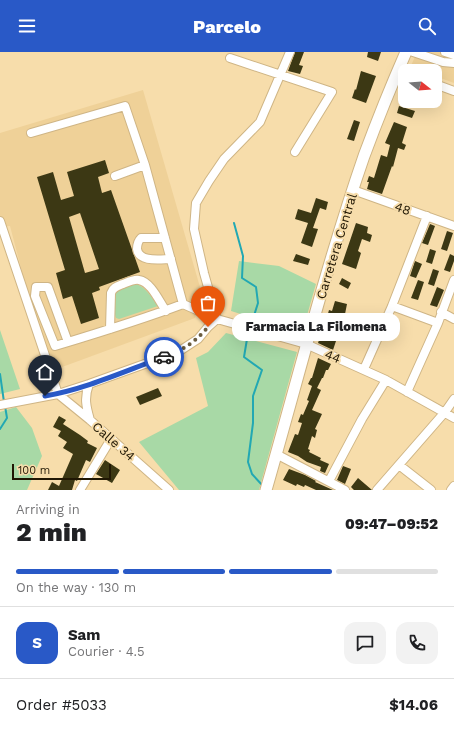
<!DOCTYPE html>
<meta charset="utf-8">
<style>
body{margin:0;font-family:"Work Sans",sans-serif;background:#f2f2f2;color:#202124;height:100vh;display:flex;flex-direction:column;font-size:15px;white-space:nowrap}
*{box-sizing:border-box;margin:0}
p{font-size:13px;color:#757577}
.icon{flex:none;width:22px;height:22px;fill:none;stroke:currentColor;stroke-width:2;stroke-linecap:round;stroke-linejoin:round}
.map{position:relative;height:438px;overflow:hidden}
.sheet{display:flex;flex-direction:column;background:#fff;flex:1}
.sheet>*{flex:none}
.needle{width:26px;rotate:107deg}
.controls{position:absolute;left:398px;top:12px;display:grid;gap:8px}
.controls a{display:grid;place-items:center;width:44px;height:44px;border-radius:8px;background:#fff;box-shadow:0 4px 16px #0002;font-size:20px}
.scale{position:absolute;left:12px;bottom:10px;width:99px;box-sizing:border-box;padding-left:4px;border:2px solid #201704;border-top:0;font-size:11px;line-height:14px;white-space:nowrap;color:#201704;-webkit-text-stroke:3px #f7ddab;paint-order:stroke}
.pin{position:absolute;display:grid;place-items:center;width:34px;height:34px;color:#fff;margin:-41px -17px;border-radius:50% 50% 50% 0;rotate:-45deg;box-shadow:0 0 4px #0007}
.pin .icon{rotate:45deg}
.courier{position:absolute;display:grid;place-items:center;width:40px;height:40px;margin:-20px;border:3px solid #2959c7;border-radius:50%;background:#fff;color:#222;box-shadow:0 1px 5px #0007}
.bubble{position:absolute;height:28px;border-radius:12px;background:#fff;box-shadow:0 4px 16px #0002;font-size:13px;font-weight:800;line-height:28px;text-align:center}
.summary em{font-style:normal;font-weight:800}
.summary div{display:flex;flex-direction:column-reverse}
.summary{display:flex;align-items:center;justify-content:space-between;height:68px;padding:0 16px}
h1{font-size:26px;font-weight:800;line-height:30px}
.bar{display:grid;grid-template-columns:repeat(4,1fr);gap:6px 4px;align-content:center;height:48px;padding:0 16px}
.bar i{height:5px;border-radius:3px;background:#e0e0e0}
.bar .active{background:#2959c7}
.bar p{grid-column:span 4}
.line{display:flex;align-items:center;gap:10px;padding:0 16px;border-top:1px solid #e0e0e0}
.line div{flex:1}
.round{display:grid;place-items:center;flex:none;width:42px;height:42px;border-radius:12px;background:#f2f2f2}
header{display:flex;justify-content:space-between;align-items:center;height:52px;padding:0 16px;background:#2959c7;color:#fff;font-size:18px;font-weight:800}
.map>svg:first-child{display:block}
.built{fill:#efd198}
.green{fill:#a8d9a6}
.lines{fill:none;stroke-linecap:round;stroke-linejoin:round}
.stream{stroke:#22a8b3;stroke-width:2}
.building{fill:#3c3814;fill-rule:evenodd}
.minor-casing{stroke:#cfb585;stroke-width:10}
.highway-casing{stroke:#cfb585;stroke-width:13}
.minor{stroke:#fff;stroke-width:8}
.highway{stroke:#fff;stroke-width:11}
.done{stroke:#6b5c3e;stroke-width:4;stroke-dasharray:0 7.2}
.route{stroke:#2959c7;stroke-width:5}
.labels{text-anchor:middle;stroke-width:4;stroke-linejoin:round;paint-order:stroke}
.street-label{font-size:13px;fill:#201704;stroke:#f7ddab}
</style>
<header><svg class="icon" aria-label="menu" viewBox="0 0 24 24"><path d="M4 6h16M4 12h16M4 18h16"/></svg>Parcelo<svg class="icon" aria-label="search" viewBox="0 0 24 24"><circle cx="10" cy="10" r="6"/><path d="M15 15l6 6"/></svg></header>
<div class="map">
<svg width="454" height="438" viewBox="0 0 454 438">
<rect width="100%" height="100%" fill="#f7ddab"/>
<path class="built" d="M417,0h37v31l-19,-7v-5h-16l-9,-3z
M143,38l59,204 -7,24 -141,52 -23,-64 -21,-80 -10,1v-94z"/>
<path class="green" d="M239,209l40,5 37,18 -14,49 -71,-22z
M136,232c10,3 16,14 22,22l-39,13 -3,-1c-2,-5 -3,-24 1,-28 4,-3 14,-4 19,-6z
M0,278l20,59 -20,5z
M226,281l71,19 -38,138h-80l-40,-48 69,-36 -12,-48 12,-6z
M16,355l16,21 10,28 -15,34h-27v-78z"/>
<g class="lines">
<path class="stream" d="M234,171l9,33 -1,22 14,9 2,16 -6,19
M248,281l-4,24 18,13 -9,26v27l-5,39 4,12 11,12
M0,322l4,28
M0,377l7,-11 -2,-12"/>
</g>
<path class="building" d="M295,0h9l-5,13 4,1 -3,8 -12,-3z
M368,0h13l-3,9 -11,-4z
M361,19l15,5 -10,27 -14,-5 3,-9 1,1z
M399,54l16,5 -3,7 -15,-5z
M354,68l6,2 -6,19 -7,-2z
M394,70l13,5 -5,16 4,2 -2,5 -6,-2 -5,19 -1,-1 -10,28 -15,-5 2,-7h-2l2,-6 5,2 7,-23 6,2 3,-12 -5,-2z
M105,108l4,13 -11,4 4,16 9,-3 29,82 -41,15 1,3 -8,3 7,25 -18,6 -9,-28 -9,3 -7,-26 9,-3 -28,-93 16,-5 8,28 13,-4 -7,-24zM80,161l19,56 -14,4 -16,-56z
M316,146l12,4 -2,8 -6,-2 -7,20 5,1 -6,18 -11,-4 7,-20 -13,-4 3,-10 13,4z
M356,171l12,4 -1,6 5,2 -2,7 -8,-3 -4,12 3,2 -5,16 -14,-5z
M430,172l5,2 -7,19 -6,-2z
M447,179l6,2 -6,18 -6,-2z
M430,197l6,2 -4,13 -6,-2z
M296,202l14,5 -2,6 -15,-4z
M450,202l4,2v5l-4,11 -6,-2z
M415,209l7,3 -6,14 -6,-2z
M433,217l6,2 -5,15 -6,-2z
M342,226l9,5 -3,6 -9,-5z
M418,228l6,2 -6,18 -7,-2z
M437,235l7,3 -7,17 -7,-2z
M335,249l12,3 -2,10 4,2 -7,18 -3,-2 -6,18 -15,-7 5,-14 2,1 4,-13h-2l2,-7 3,1z
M318,306l13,6 -3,6h-2l-3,8h-1l-5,10 4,2 -9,20 10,4 -7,15 2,1 -2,8 -3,-2 -4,13 2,1 -1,2 12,6 -1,2 9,4 -4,9 -5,-2 1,-4 -14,-5 -9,-6 -10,-4 7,-18 3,1 4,-12 -4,-1 3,-8 2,1 6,-14 -2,-1 5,-14 -4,-2 3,-6h1z
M158,336l4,8 -22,9 -4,-8z
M59,364l7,4 -3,4 17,11 8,6 -1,2 10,5 -7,14 -4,-2 -9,21 -2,-1 -3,10h-24l4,-8 7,4 14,-32 -10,-6 4,-6 -9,-6 3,-5 -8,-4z
M105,408l15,10 -8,13 -16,-9z
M343,414l8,3 -6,15 -8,-4z
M289,417l16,6 11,6 -1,1 18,8h-17l-11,-5 -1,2 -7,-3 -1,2 -13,-6z
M358,426l14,12h-18l-3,-3z"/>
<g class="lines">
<g class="minor-casing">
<path id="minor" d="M413,0l30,10 11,1
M445,0l9,3
M230,6l102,34 -37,60
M435,32l19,7
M31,81l94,-27 20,59
M115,124l30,-11 38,139
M353,138l101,36
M0,169l58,173 32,26 79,70
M165,186h-24c-3,3 -4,7 -4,11 2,14 24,10 34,10
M183,252l34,15 89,25 80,36 68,38
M392,254l46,17
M441,260l13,7
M217,267l-13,-46 -10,-44 2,-26 13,-22 15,-22 36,-37 30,-70
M110,277l1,-36c2,-6 7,-7 12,-9 5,-2 11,-5 16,-4 12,2 20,21 27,31
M68,290l-20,-55h-12l-1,9 20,50c43,-13 86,-26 128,-42
M364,317l28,-63 35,-90
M89,332c-5,14 -3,22 1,36
M407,340l31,-69 16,-43
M0,353l58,-11 31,-10 89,-32 20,-13 10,-12 9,-8
M276,402l69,36
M399,413l32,25
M329,429l33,-62 24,-39
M80,438l31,-51
M377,438l68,-78 9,-13
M451,438l3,-4"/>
</g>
<g class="highway-casing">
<path id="highway" d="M266,438c32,-111 60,-224 98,-334 13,-35 27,-70 42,-104"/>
</g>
<use href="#minor" class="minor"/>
<use href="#highway" class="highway"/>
</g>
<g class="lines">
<path class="done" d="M164,305c18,-6 31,-15 44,-30"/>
<path class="route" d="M45,344c41,-7 80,-25 119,-39"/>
</g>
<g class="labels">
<g class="street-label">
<text transform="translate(403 156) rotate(20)" y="5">48</text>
<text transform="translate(336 194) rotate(-73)" y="5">Carretera Central</text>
<text transform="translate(333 304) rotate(23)" y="5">44</text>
<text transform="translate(114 389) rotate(41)" y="5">Calle 34</text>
</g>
</g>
</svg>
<div class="controls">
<a><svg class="needle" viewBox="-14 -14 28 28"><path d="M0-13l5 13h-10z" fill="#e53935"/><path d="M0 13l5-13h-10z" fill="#757577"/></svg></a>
</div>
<div class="scale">100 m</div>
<div class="pin" style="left:208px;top:275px;background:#ea580c"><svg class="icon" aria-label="bag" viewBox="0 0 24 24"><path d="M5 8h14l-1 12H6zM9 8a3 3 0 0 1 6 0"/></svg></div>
<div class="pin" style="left:45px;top:344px;background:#1f2937"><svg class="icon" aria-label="home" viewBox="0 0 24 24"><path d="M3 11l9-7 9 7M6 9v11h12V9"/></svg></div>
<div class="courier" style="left:164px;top:305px"><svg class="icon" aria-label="car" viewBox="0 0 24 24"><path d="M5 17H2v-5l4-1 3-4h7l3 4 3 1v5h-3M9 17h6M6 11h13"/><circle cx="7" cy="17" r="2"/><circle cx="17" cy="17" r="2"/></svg></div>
<div class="bubble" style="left:232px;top:261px;width:168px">Farmacia La Filomena</div>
</div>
<section class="sheet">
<div class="summary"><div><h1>2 min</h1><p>Arriving in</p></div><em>09:47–09:52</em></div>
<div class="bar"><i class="active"></i><i class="active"></i><i class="active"></i><i></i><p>On the way · 130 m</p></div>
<div class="line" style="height:72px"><b class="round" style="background:#2959c7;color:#fff">S</b><div><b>Sam</b><p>Courier · 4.5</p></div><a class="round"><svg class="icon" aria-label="chat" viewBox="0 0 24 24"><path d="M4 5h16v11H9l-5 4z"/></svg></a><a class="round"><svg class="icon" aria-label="phone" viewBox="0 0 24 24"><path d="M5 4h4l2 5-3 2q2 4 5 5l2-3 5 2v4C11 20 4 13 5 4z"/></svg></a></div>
<div class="line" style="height:52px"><div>Order #5033</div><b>$14.06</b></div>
</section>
